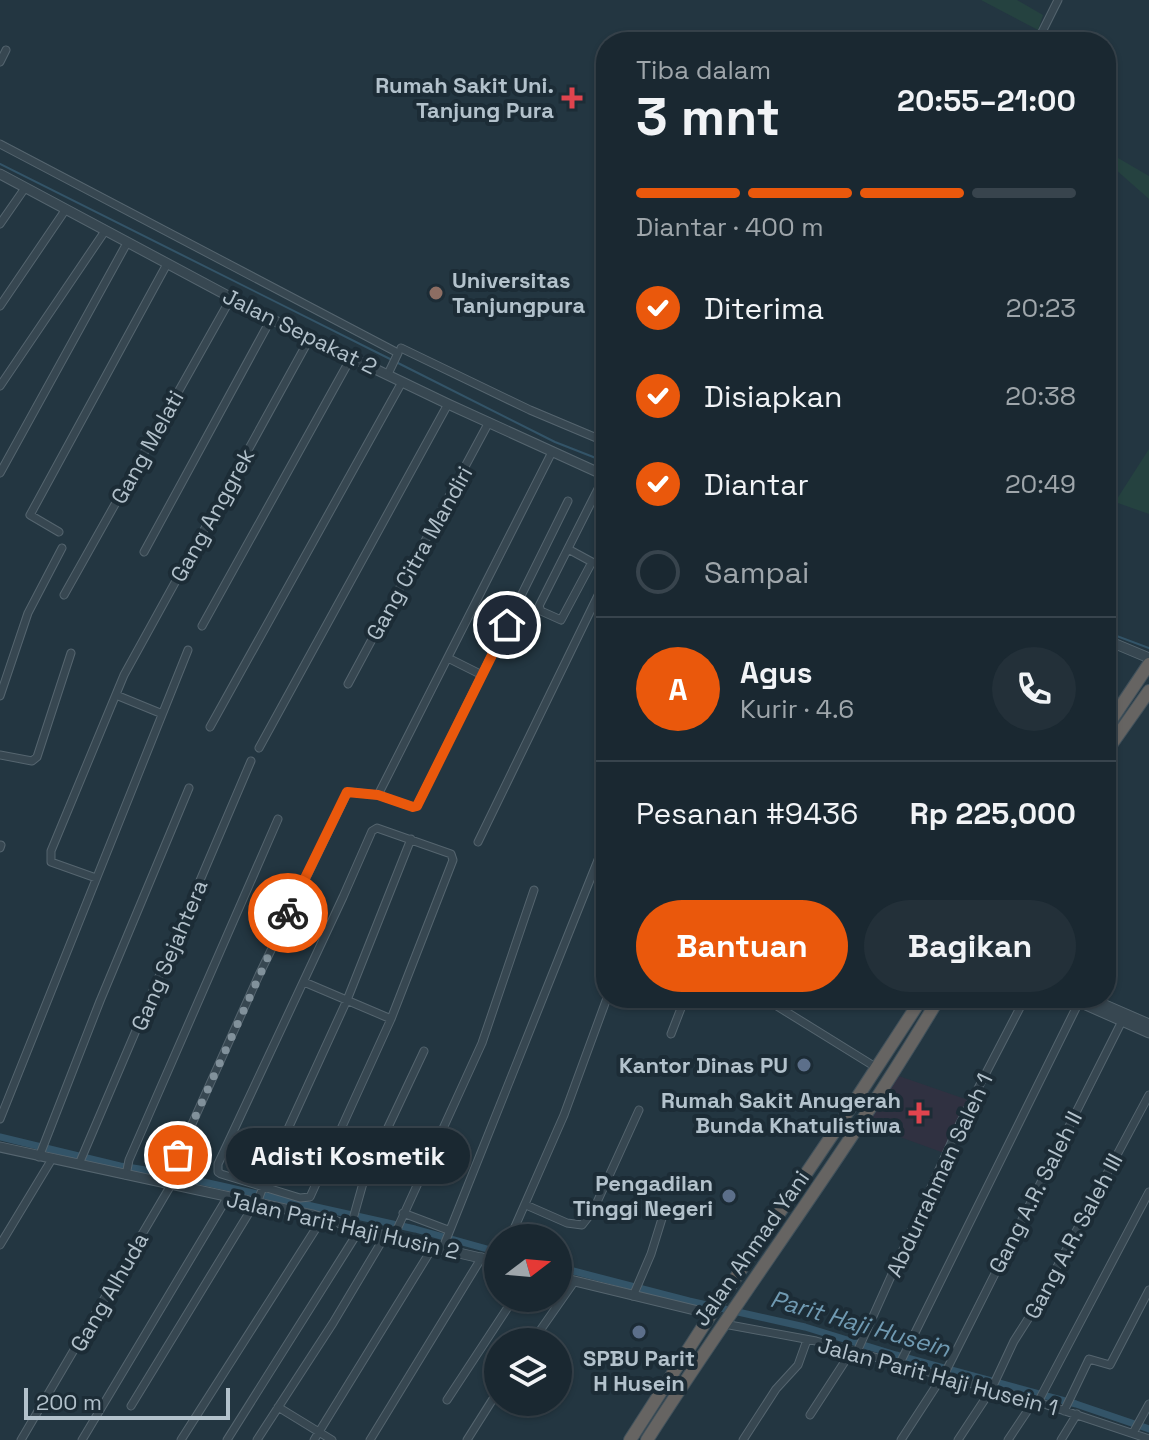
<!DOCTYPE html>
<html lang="id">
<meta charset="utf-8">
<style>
body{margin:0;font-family:"Space Grotesk",sans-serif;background:#233039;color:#f1f3f6;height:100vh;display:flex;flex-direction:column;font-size:30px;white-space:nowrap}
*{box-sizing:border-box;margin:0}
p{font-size:26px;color:#9fa6ab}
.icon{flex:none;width:44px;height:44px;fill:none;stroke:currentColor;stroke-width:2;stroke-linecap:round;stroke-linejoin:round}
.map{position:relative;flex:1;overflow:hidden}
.details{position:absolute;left:596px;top:32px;width:520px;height:976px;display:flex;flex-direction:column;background:#1a2831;border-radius:32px;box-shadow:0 2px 6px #0004,0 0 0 2px #38444d}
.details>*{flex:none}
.needle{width:52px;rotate:74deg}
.fabs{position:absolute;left:484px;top:1224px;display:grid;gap:16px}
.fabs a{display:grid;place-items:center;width:88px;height:88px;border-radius:50%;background:#1a2831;box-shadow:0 2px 6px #0004,0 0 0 2px #38444d;font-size:40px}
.scale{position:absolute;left:24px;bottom:20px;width:206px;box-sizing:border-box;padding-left:8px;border:4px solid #b3c2cc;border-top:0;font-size:22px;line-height:28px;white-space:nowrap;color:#b3c2cc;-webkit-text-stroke:6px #1c2c36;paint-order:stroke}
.pin{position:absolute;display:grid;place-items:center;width:68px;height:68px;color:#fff;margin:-34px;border:4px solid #fff;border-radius:50%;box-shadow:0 2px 8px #0007}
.courier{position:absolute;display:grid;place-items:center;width:80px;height:80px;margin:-40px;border:6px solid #ea580c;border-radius:50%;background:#fff;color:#222;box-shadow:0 2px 10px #0007}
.bubble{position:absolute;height:56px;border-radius:28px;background:#1a2831;box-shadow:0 2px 6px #0004,0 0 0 2px #38444d;font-size:26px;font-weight:600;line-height:56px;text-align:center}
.headline em{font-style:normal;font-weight:600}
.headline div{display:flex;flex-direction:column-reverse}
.headline{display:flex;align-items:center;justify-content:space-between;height:136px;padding:0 40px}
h1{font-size:52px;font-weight:600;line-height:60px}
.bar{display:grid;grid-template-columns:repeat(4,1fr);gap:12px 8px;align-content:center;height:96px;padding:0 40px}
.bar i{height:10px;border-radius:6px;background:#38444d}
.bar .selected{background:#ea580c}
.bar p{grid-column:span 4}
.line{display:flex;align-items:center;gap:20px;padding:0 40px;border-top:2px solid #38444d}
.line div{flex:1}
.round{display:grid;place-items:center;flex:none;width:84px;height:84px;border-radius:42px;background:#233039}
ol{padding:0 40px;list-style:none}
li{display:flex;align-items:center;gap:24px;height:88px}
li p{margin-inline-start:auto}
li .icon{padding:8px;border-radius:50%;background:#ea580c;color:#fff;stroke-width:4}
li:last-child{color:#9fa6ab}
li i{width:44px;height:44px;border:4px solid #38444d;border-radius:50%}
.primary-button{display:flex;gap:16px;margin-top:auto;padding:16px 40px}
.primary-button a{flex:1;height:92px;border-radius:48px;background:#ea580c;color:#fff;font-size:32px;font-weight:600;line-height:92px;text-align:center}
.primary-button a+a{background:#233039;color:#f1f3f6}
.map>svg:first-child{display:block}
.medical{fill:#303141}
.green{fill:#254240}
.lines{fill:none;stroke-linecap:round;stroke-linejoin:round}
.stream{stroke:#335468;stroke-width:2}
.canal{stroke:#335468;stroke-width:7}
.minor-casing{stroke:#55656f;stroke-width:9}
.tertiary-casing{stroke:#55656f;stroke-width:11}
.trunk-casing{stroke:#42525c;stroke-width:14}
.minor{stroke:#374751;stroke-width:7}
.tertiary{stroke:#374751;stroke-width:9}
.trunk{stroke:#666462;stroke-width:12}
.done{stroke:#81919b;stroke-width:8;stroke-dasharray:0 14.4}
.route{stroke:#ea580c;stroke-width:10}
.health-dot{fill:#e0444e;stroke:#1c2c36;stroke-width:3}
.education-dot{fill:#8d6e63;stroke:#1c2c36;stroke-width:3}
.service-dot{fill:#5c6f8a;stroke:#1c2c36;stroke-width:3}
.labels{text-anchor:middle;stroke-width:8;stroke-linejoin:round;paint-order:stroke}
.poi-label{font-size:22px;font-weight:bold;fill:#b3c2cc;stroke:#1c2c36;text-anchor:end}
.street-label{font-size:22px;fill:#b3c2cc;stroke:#1c2c36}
.water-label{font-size:24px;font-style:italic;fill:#709ab2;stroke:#1c2c36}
</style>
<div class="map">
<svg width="1149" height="1440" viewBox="0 0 1149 1440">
<rect width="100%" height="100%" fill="#233641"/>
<path class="medical" d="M896,1075l75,26 -27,52 -77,-28z"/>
<path class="green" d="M981,0h36l26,15 -5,15z
M1106,151l43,25v23l-43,-38z
M1149,449v65l-34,-12z"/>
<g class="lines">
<path class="stream" d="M0,164l392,196
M398,363l157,79 51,20
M1106,632l43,16"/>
<path class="canal" d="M0,1137l120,29 39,6 256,57 83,23
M558,1267l131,34 116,26 91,28 180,49 73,25"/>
<g class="minor-casing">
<path id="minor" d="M1038,40l20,-40
M0,62l6,-12
M0,144l398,209 -10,21
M0,224l25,-36
M0,306l66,-97
M401,348l129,62 76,32
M0,386l105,-155
M0,473l127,-230
M59,532l-29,-17 137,-251
M568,549l24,13 -31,58 -20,-9 -2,-5 66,-131
M144,552l127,-233
M64,595l167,-297
M202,626l150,-270
M448,658l34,17
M348,684l141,-262
M116,695l44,18
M0,696l28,-83 34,-65
M210,727l192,-345
M259,748l189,-344
M0,755l32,6 5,-4 34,-104
M378,795l174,-343
M377,828l74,26 2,6 -62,159 -81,178 -10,1 -79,-24 -3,-2v-8l125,-267 29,-66z
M478,842l128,-263
M0,848l1,-3
M96,878l-45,-16v-11l73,-176 187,-339
M304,982l87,37
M764,998l113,70
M671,1034l14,-36
M0,1119l188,-469
M39,1157l61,-156 89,-213
M79,1164l172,-403
M126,1175l3,-15 149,-341
M165,1184l94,-209 87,-180 3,-3 29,3 35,12 4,-1 151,-305
M257,1203l13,-35 77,-168 64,-161
M526,1205l41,18 15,2 11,-14 46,-101
M403,1213l45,17
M351,1226l14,-50 59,-125
M393,1238l89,-195 52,-153
M510,1238l54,-123 43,-117
M0,1245l52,-86
M442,1250l164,-410
M633,1296l18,-42 14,-45
M724,1324l92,17 222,61 111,37
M532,1342l42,-60
M856,1354l104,-231 65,-125
M899,1365l180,-363
M943,1377l179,-356
M447,1400l67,-102
M1038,1402l111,-210
M131,1406l124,-203
M278,1407l54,33
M1064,1411l25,-52 21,6 39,-75
M810,1415l41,-63
M1133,1433l16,-29
M21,1440l150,-255
M82,1440l145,-242
M181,1440l141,-221
M227,1440l133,-211
M257,1440l76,-117 52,-87
M314,1440l119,-193
M370,1440l112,-183
M467,1440l31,-49
M743,1440l33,-51 22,-24 9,-25
M901,1440l41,-63
M958,1440l33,-50 23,-49 21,-33 114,-213
M1008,1440l26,-39
M1061,1440l16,-26"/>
</g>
<g class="tertiary-casing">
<path id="tertiary" d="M0,174l271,145 177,85 158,72
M1106,640l43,18
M1070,998l79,35
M1089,998l60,26
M0,1147l313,68 72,21 113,26
M558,1277l153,37"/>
</g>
<g class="trunk-casing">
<path id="trunk" d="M1106,728l43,-64
M1106,752l43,-61
M630,1440l81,-126 134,-198 77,-118
M647,1440c95,-149 202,-290 292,-442"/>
</g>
<use href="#minor" class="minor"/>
<use href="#tertiary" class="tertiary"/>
<use href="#trunk" class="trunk"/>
</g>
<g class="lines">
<path class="done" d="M178,1155l110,-242"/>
<path class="route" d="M288,913l59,-121 31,3 35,12 4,-1 90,-181"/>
</g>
<g class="health-dot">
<path d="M568 86h8v8h8v8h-8v8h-8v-8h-8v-8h8z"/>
<path d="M915 1101h8v8h8v8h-8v8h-8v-8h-8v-8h8z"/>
</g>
<circle class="education-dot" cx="436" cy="293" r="8"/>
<g class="service-dot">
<circle cx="804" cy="1065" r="8"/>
<circle cx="729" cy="1196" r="8"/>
<circle cx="639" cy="1332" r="8"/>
</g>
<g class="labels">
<g class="poi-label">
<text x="554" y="93">Rumah Sakit Uni.<tspan x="554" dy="25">Tanjung Pura</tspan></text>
<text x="452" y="288" text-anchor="start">Universitas<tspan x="452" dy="25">Tanjungpura</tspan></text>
<text x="788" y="1073">Kantor Dinas PU</text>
<text x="901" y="1108">Rumah Sakit Anugerah<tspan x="901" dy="25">Bunda Khatulistiwa</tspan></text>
<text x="713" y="1191">Pengadilan<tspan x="713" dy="25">Tinggi Negeri</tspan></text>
<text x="639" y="1366" text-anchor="middle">SPBU Parit<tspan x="639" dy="25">H Husein</tspan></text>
</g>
<g class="street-label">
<text transform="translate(300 331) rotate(26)" y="8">Jalan Sepakat 2</text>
<text transform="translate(147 447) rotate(-61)" y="8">Gang Melati</text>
<text transform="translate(212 515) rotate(-61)" y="8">Gang Anggrek</text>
<text transform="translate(419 553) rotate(-61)" y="8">Gang Citra Mandiri</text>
<text transform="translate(169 955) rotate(-67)" y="8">Gang Sejahtera</text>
<text transform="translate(939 1175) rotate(-65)" y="8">Abdurrahman Saleh 1</text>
<text transform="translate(1035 1192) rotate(-63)" y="8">Gang A.R. Saleh II</text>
<text transform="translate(343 1225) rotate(13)" y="8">Jalan Parit Haji Husin 2</text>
<text transform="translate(1073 1236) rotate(-62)" y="8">Gang A.R. Saleh III</text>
<text transform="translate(751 1248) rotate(-55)" y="8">Jalan Ahmad Yani</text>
<text transform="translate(109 1292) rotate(-60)" y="8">Gang Alhuda</text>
<text transform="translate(938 1376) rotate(15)" y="8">Jalan Parit Haji Husein 1</text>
</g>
<g class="water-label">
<text transform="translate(860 1324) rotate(16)" y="8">Parit Haji Husein</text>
</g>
</g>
</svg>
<div class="fabs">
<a><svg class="needle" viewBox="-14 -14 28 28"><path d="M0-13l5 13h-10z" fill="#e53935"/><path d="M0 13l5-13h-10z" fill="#9fa6ab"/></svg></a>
<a><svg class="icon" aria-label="layers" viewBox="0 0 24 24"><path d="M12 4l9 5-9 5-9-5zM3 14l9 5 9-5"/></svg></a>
</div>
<div class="scale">200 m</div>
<div class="pin" style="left:178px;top:1155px;background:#ea580c"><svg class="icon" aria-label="bag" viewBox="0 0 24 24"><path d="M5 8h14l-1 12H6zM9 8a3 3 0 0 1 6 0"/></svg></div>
<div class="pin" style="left:507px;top:625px;background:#1f2937"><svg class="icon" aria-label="home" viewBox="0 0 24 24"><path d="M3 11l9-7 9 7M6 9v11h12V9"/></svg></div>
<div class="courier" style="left:288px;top:913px"><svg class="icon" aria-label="bike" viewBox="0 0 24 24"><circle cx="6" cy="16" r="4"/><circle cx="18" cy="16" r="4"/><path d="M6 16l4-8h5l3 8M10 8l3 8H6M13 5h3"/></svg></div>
<div class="bubble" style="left:226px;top:1128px;width:244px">Adisti Kosmetik</div>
<section class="details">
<div class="headline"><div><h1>3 mnt</h1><p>Tiba dalam</p></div><em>20:55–21:00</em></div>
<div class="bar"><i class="selected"></i><i class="selected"></i><i class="selected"></i><i></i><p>Diantar · 400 m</p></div>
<ol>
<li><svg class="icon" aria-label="check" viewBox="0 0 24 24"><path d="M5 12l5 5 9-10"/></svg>Diterima<p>20:23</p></li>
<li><svg class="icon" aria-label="check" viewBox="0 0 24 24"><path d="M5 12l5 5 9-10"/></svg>Disiapkan<p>20:38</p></li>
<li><svg class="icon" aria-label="check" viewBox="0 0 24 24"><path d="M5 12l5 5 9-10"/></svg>Diantar<p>20:49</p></li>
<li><i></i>Sampai</li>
</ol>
<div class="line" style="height:144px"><b class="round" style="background:#ea580c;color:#fff">A</b><div><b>Agus</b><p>Kurir · 4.6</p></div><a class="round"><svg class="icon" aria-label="phone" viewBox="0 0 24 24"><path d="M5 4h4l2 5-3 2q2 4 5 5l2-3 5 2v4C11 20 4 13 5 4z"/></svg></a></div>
<div class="line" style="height:104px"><div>Pesanan #9436</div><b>Rp 225,000</b></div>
<div class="primary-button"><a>Bantuan</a><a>Bagikan</a></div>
</section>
</div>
